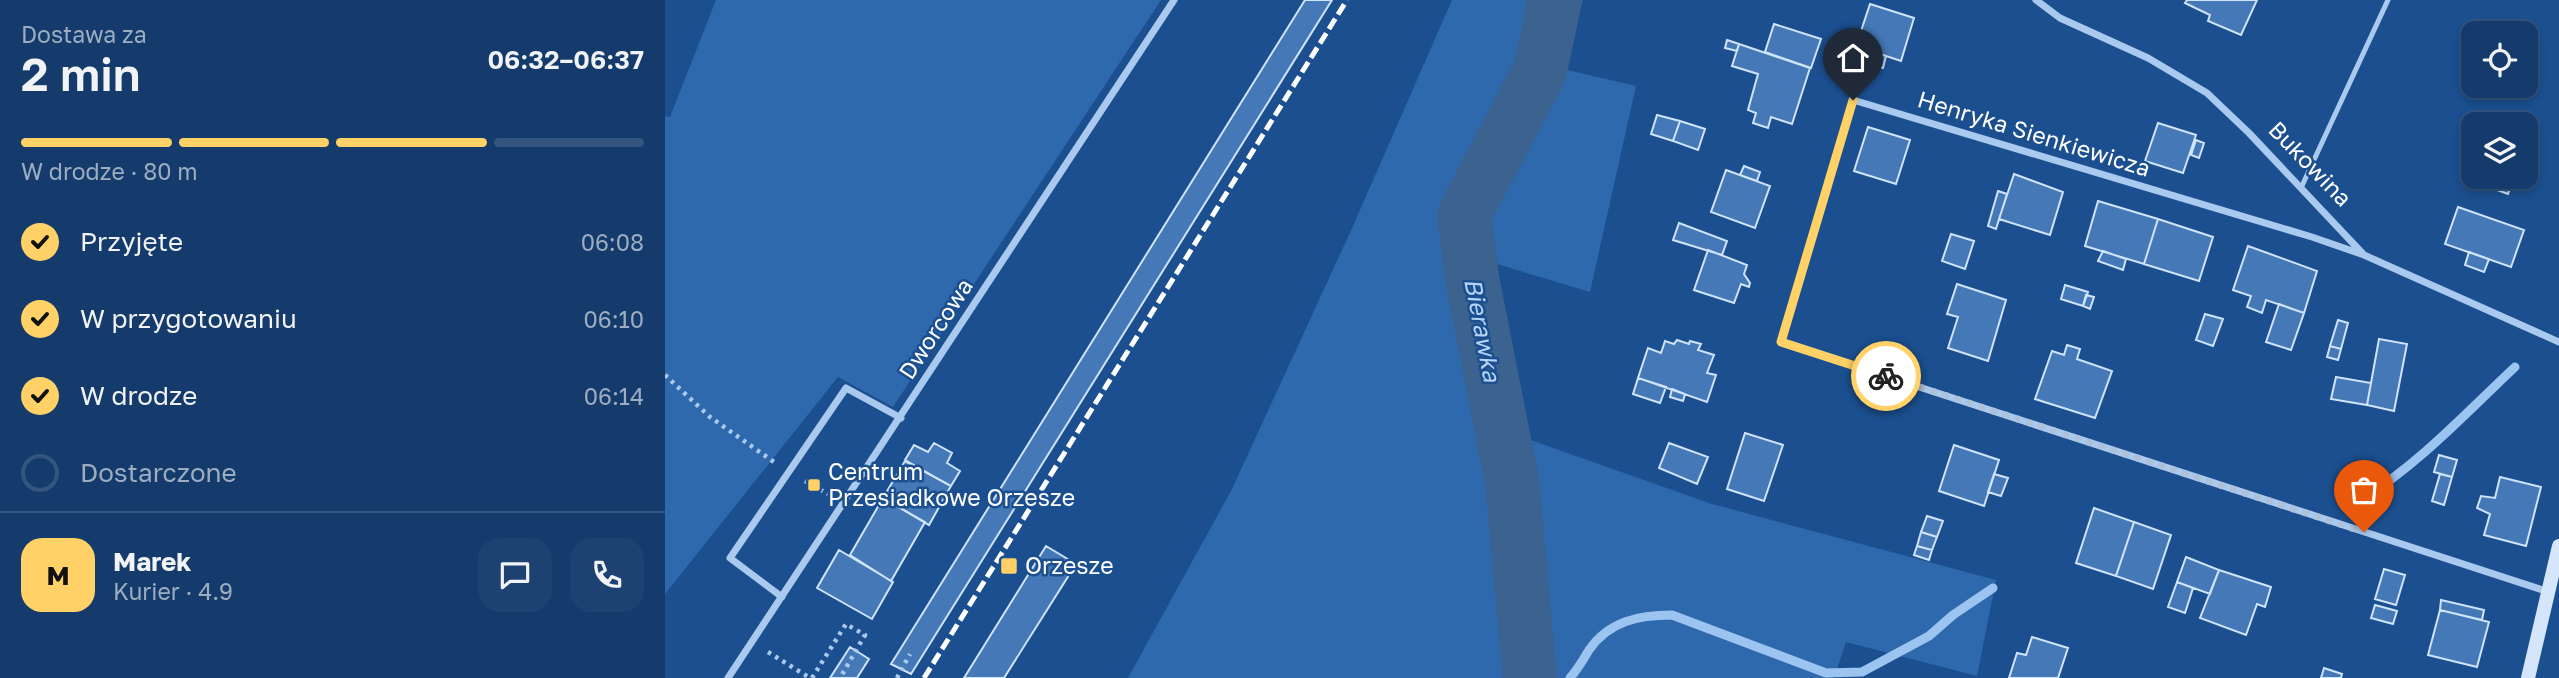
<!DOCTYPE html>
<html lang="pl">
<meta charset="utf-8">
<style>
body{margin:0;font-family:"Golos Text",sans-serif;background:#1d4271;color:#f1f3f6;height:100vh;display:flex;flex-direction:column;font-size:26px;white-space:nowrap}
*{box-sizing:border-box;margin:0}
p{font-size:23px;color:#9dadc1}
.icon{flex:none;width:38px;height:38px;fill:none;stroke:currentColor;stroke-width:2;stroke-linecap:round;stroke-linejoin:round}
.map{position:relative;flex:1;overflow:hidden}
.drawer{display:flex;flex-direction:column;background:#143b6b;width:665px}
.drawer>*{flex:none}
.buttons{position:absolute;left:1796px;top:21px;display:grid;gap:14px}
.buttons a{display:grid;place-items:center;width:77px;height:77px;border-radius:14px;background:#143b6b;box-shadow:0 4px 10px #0003,0 0 0 2px #33557e;font-size:35px}
.pin{position:absolute;display:grid;place-items:center;width:60px;height:60px;color:#fff;margin:-72px -30px;border-radius:50% 50% 50% 0;rotate:-45deg;box-shadow:0 0 7px #0007}
.pin .icon{rotate:45deg}
.courier{position:absolute;display:grid;place-items:center;width:70px;height:70px;margin:-35px;border:5px solid #ffd166;border-radius:50%;background:#fff;color:#222;box-shadow:0 2px 9px #0007}
.overview em{font-style:normal;font-weight:600}
.overview div{display:flex;flex-direction:column-reverse}
.overview{display:flex;align-items:center;justify-content:space-between;height:119px;padding:0 21px}
h1{font-size:46px;font-weight:600;line-height:52px}
.bar{display:grid;grid-template-columns:repeat(4,1fr);gap:10px 7px;align-content:center;height:84px;padding:0 21px}
.bar i{height:9px;border-radius:5px;background:#33557e}
.bar .current{background:#ffd166}
.bar p{grid-column:span 4}
.line{display:flex;align-items:center;gap:18px;padding:0 21px;border-top:2px solid #33557e}
.line div{flex:1}
.round{display:grid;place-items:center;flex:none;width:74px;height:74px;border-radius:21px;background:#1d4271}
ol{padding:0 21px;list-style:none}
li{display:flex;align-items:center;gap:21px;height:77px}
li p{margin-inline-start:auto}
li .icon{padding:7px;border-radius:50%;background:#ffd166;color:#111;stroke-width:4}
li:last-child{color:#9dadc1}
li i{width:38px;height:38px;border:4px solid #33557e;border-radius:50%}
main{display:flex;flex:1;min-height:0}
.map>svg:first-child{display:block}
.green{fill:#2e69ad}
.lines{fill:none;stroke-linecap:round;stroke-linejoin:round}
.stream{stroke:#9cc4f0;stroke-width:9}
.river{stroke:#3c6290;stroke-width:54}
.building{fill:#4478b7;stroke:#cfe3fa;stroke-width:2}
.path{stroke:#a9c9ee;stroke-width:4.5;stroke-dasharray:3.5 5;stroke-linecap:butt}
.lane{stroke:#a9c9ee;stroke-width:5}
.street{stroke:#a9c9ee;stroke-width:7}
.secondary{stroke:#d6e6fa;stroke-width:14}
.rail{stroke:#fff;stroke-width:5;stroke-dasharray:12 5;stroke-linecap:butt}
.done{stroke:#afc1d8;stroke-width:7;stroke-dasharray:0 12.6}
.route{stroke:#ffd166;stroke-width:9}
.poi-dot{fill:#ffd166;stroke:#1b4f8f;stroke-width:2.5}
.labels{text-anchor:middle;stroke-width:5;stroke-linejoin:round;paint-order:stroke}
.street-label{font-size:23px;fill:#fff;stroke:#1b4f8f}
.poi-label{font-size:23px;fill:#fff;stroke:#1b4f8f;text-anchor:start}
.water-label{font-size:24px;font-style:italic;fill:#b5d3f5;stroke:#1b4f8f}
</style>
<main>
<section class="drawer">
<div class="overview"><div><h1>2 min</h1><p>Dostawa za</p></div><em>06:32–06:37</em></div>
<div class="bar"><i class="current"></i><i class="current"></i><i class="current"></i><i></i><p>W drodze · 80 m</p></div>
<ol>
<li><svg class="icon" aria-label="check" viewBox="0 0 24 24"><path d="M5 12l5 5 9-10"/></svg>Przyjęte<p>06:08</p></li>
<li><svg class="icon" aria-label="check" viewBox="0 0 24 24"><path d="M5 12l5 5 9-10"/></svg>W przygotowaniu<p>06:10</p></li>
<li><svg class="icon" aria-label="check" viewBox="0 0 24 24"><path d="M5 12l5 5 9-10"/></svg>W drodze<p>06:14</p></li>
<li><i></i>Dostarczone</li>
</ol>
<div class="line" style="height:126px"><b class="round" style="background:#ffd166;color:#111">M</b><div><b>Marek</b><p>Kurier · 4.9</p></div><a class="round"><svg class="icon" aria-label="chat" viewBox="0 0 24 24"><path d="M4 5h16v11H9l-5 4z"/></svg></a><a class="round"><svg class="icon" aria-label="phone" viewBox="0 0 24 24"><path d="M5 4h4l2 5-3 2q2 4 5 5l2-3 5 2v4C11 20 4 13 5 4z"/></svg></a></div>
</section>
<div class="map">
<svg width="1894" height="678" viewBox="0 0 1894 678">
<rect width="100%" height="100%" fill="#1b4f8f"/>
<path class="green" d="M51,0h445l-268,407 -55,-30 -173,217v-478l5,1z
M787,0h131l-24,68 77,18 -46,206 -100,-30 35,176 187,66 284,76 -19,96 -131,-34 -12,36h-706l104,-189 121,-263z"/>
<g class="lines">
<path class="stream" d="M1675,495l21,5c58,-36 104,-86 154,-133
M905,678c8,-9 13,-18 19,-28 20,-29 50,-35 83,-35l154,58 36,-1 67,-36 24,-21 40,-27"/>
<path class="river" d="M865,678l-18,-197 -40,-203 -8,-63 76,-144 15,-71"/>
</g>
<path class="building" d="M640,0h27l-421,674 -20,-10z
M1522,0h70l-16,35 -33,-14 2,-6 -25,-12z
M1205,4l44,14 -13,43 -45,-15z
M1109,24l47,15 -10,29 -46,-16z
M1062,40l12,4 -2,7 -12,-3z
M1074,44l71,24 -18,56 -21,-7 -3,11 -15,-5 3,-10 -8,-3 10,-36 -26,-8z
M1204,50l17,6 -3,12 -18,-5z
M992,115l23,6 -7,20 -22,-7z
M1015,121l25,8 -7,21 -25,-9z
M1493,123l38,12 -13,38 -38,-12z
M1203,127l42,13 -14,44 -42,-13z
M1531,140l8,3 -5,15 -8,-3z
M1079,166l16,6 -3,9 -17,-6z
M1061,170l44,16 -15,42 -44,-16z
M1349,174l49,18 -13,43 -51,-16z
M1821,177h19l8,2 -5,15 -25,-9z
M1333,191l9,3 -11,35 -8,-3z
M1433,201l60,18 -14,45 -59,-18z
M1793,207l66,23 -13,37 -66,-23z
M1493,219l55,18 -14,44 -55,-17z
M1014,223l48,18 -5,14 -49,-15z
M1286,234l23,7 -9,28 -23,-8z
M1583,246l69,25 -13,42 -38,-13 -4,13 -15,-6 4,-11 -18,-6z
M1043,250l39,15 -3,9 6,9 -1,4 -8,-3 -7,19 -40,-13z
M1438,251l23,8 -3,11 -25,-9z
M1804,252l20,7 -5,13 -19,-7z
M1292,284l49,16 -18,61 -40,-13 10,-31 -11,-3z
M1400,285l23,7 -5,14 -22,-7z
M1421,295l8,2 -4,12 -7,-3z
M1614,304l25,9 -13,37 -25,-8z
M1540,314l18,5 -10,27 -17,-6z
M1673,320l10,3 -7,26 -11,-3z
M1714,339l28,5 -13,67 -27,-6z
M1012,340l12,4 1,-3 11,3 -3,6 16,5 -7,18 9,2 -9,27 -69,-24 10,-30 13,5 4,-12 9,3z
M1402,345l13,4 -3,10 35,12 -17,47 -60,-19 17,-48 12,4z
M1665,346l11,3 -3,11 -11,-3z
M1671,377l35,6 -4,22 -36,-6z
M973,378l28,9 -6,16 -27,-9z
M1007,389l13,5 -2,7 -13,-4z
M1080,433l38,12 -19,56 -37,-12z
M269,443l18,10 -5,10 13,8 -9,15 -46,-26 9,-15 14,7z
M1004,443l39,14 -11,27 -38,-16z
M1289,445l45,15 -15,46 -45,-15z
M1774,455l18,5 -5,17 -18,-5z
M240,461l46,25 -22,39 -46,-27z
M1329,474l14,4 -7,18 -13,-4z
M1775,474l12,3 -8,28 -12,-4z
M1835,477l41,10 -15,59 -42,-11 6,-21 -13,-6 4,-12 14,2z
M218,498l42,24 -34,59 -41,-26z
M1429,508l40,14 -18,54 -40,-13z
M1262,516l16,5 -6,16 -16,-5z
M1469,522l37,13 -18,54 -37,-13z
M1256,532l16,5 -5,13 -15,-4z
M381,546l30,18 -72,114h-40z
M1252,546l15,4 -3,10 -15,-5z
M174,550l54,32 -21,37 -55,-31z
M1521,557l33,13 -9,24 -33,-12z
M1719,569l21,6 -9,30 -21,-6z
M1554,570l52,17 -6,20 -8,-3 -11,31 -46,-17z
M1512,582l16,6 -8,25 -17,-6z
M1776,600l43,10 -2,10 -42,-10z
M1710,605l22,6 -4,13 -22,-6z
M1775,610l49,12 -12,45 -49,-12z
M1367,637l36,11 -10,30h-49l8,-25 9,2z
M185,647l19,12 -12,19h-27z
M1659,668l18,6 -1,4h-20z"/>
<g class="lines">
<path class="path" d="M0,375l45,42 64,45
M140,481l23,13
M103,652l42,26
M147,678l34,-54 19,11 -25,43
M232,678l13,-24"/>
<path class="lane" d="M1636,188l87,-188"/>
<path class="street" d="M1371,0l24,18 88,40 59,35 42,40 115,122 195,87
M1699,255l-52,-18 -459,-137 -72,242 768,250
M117,597l-52,-39 116,-170 55,30
M63,678l446,-678"/>
<path class="secondary" d="M1863,678l31,-132"/>
<path class="rail" d="M259,678l423,-678"/>
</g>
<g class="lines">
<path class="done" d="M1221,376l478,156"/>
<path class="route" d="M1188,100l-72,242 105,34"/>
</g>
<g class="poi-dot">
<rect x="142" y="478" width="14" height="14" rx="3.5"/>
<rect x="335" y="557" width="18" height="18" rx="3.5"/>
</g>
<g class="labels">
<g class="street-label">
<text transform="translate(1369 134) rotate(17)" y="8">Henryka Sienkiewicza</text>
<text transform="translate(1645 164) rotate(46)" y="8">Bukowina</text>
<text transform="translate(271 329) rotate(-57)" y="8">Dworcowa</text>
</g>
<g class="poi-label">
<text x="163" y="480">Centrum<tspan x="163" dy="26">Przesiadkowe Orzesze</tspan></text>
<text x="360" y="574">Orzesze</text>
</g>
<g class="water-label">
<text transform="translate(817 330) rotate(79)" y="8">Bierawka</text>
</g>
</g>
</svg>
<div class="buttons">
<a><svg class="icon" aria-label="locate" viewBox="0 0 24 24"><circle cx="12" cy="12" r="6"/><path d="M12 2v4M12 18v4M2 12h4M18 12h4"/></svg></a>
<a><svg class="icon" aria-label="layers" viewBox="0 0 24 24"><path d="M12 4l9 5-9 5-9-5zM3 14l9 5 9-5"/></svg></a>
</div>
<div class="pin" style="left:1699px;top:532px;background:#ea580c"><svg class="icon" aria-label="bag" viewBox="0 0 24 24"><path d="M5 8h14l-1 12H6zM9 8a3 3 0 0 1 6 0"/></svg></div>
<div class="pin" style="left:1188px;top:100px;background:#1f2937"><svg class="icon" aria-label="home" viewBox="0 0 24 24"><path d="M3 11l9-7 9 7M6 9v11h12V9"/></svg></div>
<div class="courier" style="left:1221px;top:376px"><svg class="icon" aria-label="bike" viewBox="0 0 24 24"><circle cx="6" cy="16" r="4"/><circle cx="18" cy="16" r="4"/><path d="M6 16l4-8h5l3 8M10 8l3 8H6M13 5h3"/></svg></div>
</div>
</main>
